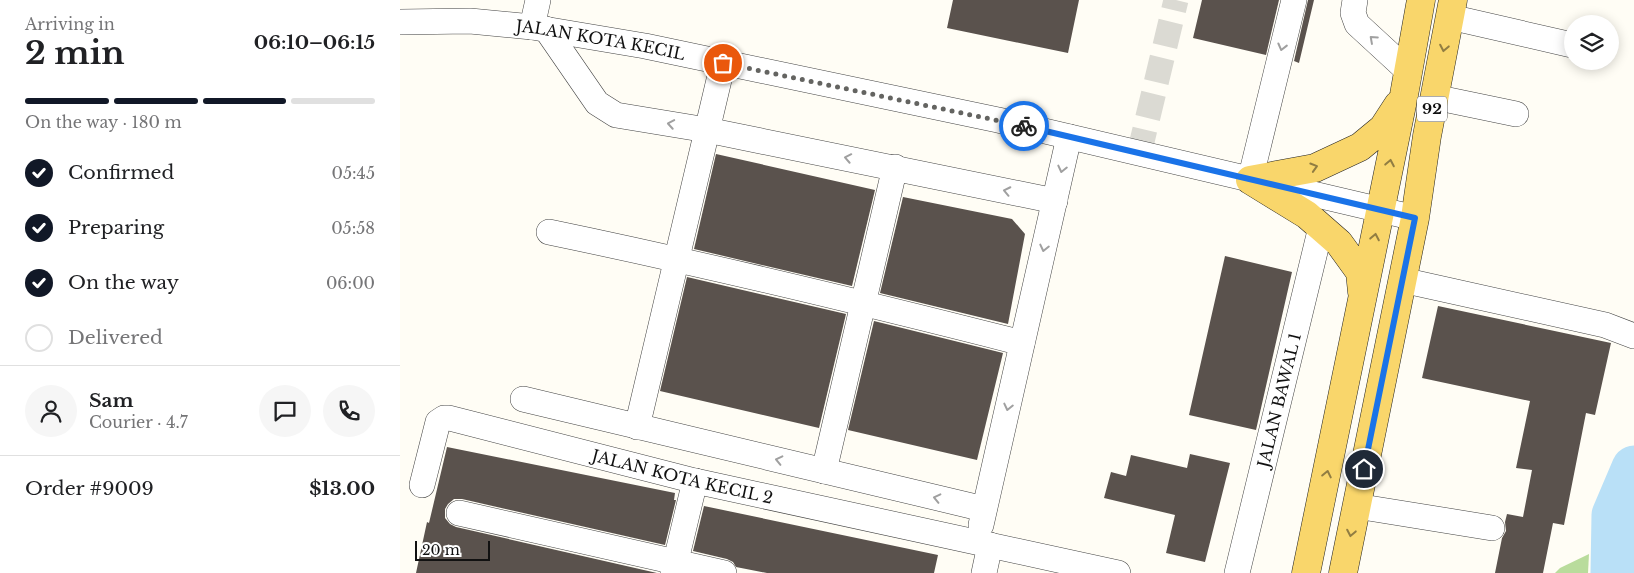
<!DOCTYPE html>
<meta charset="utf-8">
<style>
body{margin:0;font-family:"Libre Baskerville",serif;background:#f6f6f6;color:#202124;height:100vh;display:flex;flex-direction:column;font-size:19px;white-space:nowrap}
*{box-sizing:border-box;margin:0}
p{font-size:16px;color:#757577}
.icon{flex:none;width:28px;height:28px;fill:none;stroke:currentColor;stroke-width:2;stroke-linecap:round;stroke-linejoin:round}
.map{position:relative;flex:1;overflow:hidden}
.details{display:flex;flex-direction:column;background:#fff;width:400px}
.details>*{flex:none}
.buttons{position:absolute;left:1164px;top:15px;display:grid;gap:10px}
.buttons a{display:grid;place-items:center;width:55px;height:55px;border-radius:50%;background:#fff;box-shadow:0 2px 12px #0003;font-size:25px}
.scale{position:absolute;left:15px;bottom:12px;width:75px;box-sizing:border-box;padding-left:5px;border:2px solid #111;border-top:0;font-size:14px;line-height:18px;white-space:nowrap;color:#111;-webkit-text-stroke:4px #fff;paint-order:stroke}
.pin{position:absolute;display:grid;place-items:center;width:42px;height:42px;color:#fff;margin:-21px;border:2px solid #fff;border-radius:50%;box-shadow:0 1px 5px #0007}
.courier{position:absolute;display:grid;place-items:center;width:50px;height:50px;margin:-25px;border:4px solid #1a73e8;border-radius:50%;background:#fff;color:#222;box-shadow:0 1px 6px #0007}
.head em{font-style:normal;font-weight:700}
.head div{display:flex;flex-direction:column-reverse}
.head{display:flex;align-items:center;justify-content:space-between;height:85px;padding:0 25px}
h1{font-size:32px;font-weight:700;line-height:38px}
.bar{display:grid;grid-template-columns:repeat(4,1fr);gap:8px 5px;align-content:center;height:60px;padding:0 25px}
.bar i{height:6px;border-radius:4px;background:#e0e0e0}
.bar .on{background:#111827}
.bar p{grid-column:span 4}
.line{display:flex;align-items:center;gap:12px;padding:0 25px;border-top:1px solid #e0e0e0}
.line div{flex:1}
.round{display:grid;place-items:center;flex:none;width:52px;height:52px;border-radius:26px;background:#f6f6f6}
ol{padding:0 25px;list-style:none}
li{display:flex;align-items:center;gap:15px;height:55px}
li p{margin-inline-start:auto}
li .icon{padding:5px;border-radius:50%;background:#111827;color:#fff;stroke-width:4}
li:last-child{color:#757577}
li i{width:28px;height:28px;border:2px solid #e0e0e0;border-radius:50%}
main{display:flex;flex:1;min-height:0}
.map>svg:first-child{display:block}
.forest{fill:#b9dc9c}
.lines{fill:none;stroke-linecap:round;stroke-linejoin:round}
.river{stroke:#b9e0f7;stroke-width:45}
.building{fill:#5a524d}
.minor-tunnel{stroke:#dbdad3;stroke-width:25;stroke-dasharray:25 12;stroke-linecap:butt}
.minor-casing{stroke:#444;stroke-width:26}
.major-casing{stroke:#222;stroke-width:29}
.minor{stroke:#fff;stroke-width:25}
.major{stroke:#f9d66b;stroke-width:28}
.oneway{stroke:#a0a0a0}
.oneway2{stroke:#917d42}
.done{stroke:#646461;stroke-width:5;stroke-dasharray:0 9}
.route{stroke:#1a73e8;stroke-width:6}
.labels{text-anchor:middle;stroke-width:5;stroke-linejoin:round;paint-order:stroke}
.shield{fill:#fff;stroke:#585858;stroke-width:1}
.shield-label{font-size:15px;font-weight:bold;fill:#111}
.street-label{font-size:16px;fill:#111;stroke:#fff}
</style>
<main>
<section class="details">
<div class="head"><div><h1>2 min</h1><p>Arriving in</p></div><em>06:10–06:15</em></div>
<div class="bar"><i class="on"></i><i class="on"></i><i class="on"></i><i></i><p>On the way · 180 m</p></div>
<ol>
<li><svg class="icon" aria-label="check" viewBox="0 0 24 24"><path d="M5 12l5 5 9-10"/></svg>Confirmed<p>05:45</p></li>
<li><svg class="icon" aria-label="check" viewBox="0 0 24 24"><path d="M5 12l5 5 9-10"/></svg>Preparing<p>05:58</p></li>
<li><svg class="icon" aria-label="check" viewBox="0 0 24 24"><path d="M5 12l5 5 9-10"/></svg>On the way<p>06:00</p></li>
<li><i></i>Delivered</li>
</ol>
<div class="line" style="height:90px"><a class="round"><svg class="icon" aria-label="person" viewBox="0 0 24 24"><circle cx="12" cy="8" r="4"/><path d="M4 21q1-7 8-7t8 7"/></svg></a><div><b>Sam</b><p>Courier · 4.7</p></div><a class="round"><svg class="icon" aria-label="chat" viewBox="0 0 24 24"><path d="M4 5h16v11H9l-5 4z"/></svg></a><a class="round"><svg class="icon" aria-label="phone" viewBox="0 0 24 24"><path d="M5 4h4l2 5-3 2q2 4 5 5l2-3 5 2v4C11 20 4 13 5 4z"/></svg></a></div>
<div class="line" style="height:65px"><div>Order #9009</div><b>$13.00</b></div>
</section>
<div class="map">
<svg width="1234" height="573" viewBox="0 0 1234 573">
<rect width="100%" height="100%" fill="#fffdf5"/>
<path class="forest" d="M1189,554l-1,19h-33l5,-5z"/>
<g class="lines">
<path class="river" d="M1213,573l1,-58 20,-47"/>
</g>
<path class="building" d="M553,0h126l-11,53 -121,-25z
M802,0h77l-13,55 -73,-17z
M908,0h6l-15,63 -5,-2z
M316,154l159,36 -23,96 -158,-37z
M503,197l109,22 13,15 -17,90 -128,-31z
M825,256l67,16 -36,158 -67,-15z
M287,277l159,37 -27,114 -159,-37z
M1038,306l173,37 -16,72 -9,-2 -22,112 -11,-2 -10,50h-48l7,-35 4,-7 -1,-9 2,-8 16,3 9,-47 -16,-2 14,-67 -108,-23z
M474,321l129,32 -26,107 -129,-30z
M47,447l228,46 -1,7h2l-11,45 -203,-46h-8l-6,5 -3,5v9l5,6 6,3 201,46h-241l11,-51 2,1z
M790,454l40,9 -25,99 -39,-9 9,-38 -71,-17 7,-26 15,4 5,-21 56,13z
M304,506l234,49 -4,18h-167l-31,-6 -3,-5 -6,-3 -34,-8z"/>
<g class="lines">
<path class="minor-tunnel" d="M739,154l37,-154"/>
<g class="minor-casing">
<g id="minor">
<path d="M955,0l-2,13 4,11 51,47"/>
<path d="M1050,17l122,28"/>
<path id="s1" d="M0,22l70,-1 62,6 113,19 353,74 417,98"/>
<path d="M132,27l6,-27"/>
<path d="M146,29l51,74 19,12 91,15 348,71"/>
<path d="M1034,97l82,17"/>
<path d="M850,180l44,-180"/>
<path d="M149,232c159,33 316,71 473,111"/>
<path d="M1002,280l203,45 29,11"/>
<path d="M123,399l461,110"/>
<path d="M237,427l86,-364"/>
<path d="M424,471l71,-304"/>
<path id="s2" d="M22,485l16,-63 6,-4h5l246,63 423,92"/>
<path d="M956,506l136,22"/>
<path d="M59,513l265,60"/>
<path d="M581,525l88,-388"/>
<path d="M273,573l22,-92"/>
<path d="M584,573l6,-28"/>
<path id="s3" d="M837,573l84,-346"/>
</g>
</g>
<g class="major-casing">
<path id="major" d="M850,180l65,-12 45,-21 23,-19 15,-23
M850,180l57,35 32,28 21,29 2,20
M906,573l98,-478 17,-95
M943,573l72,-355 12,-82 26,-136"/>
</g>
<use href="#minor" class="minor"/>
<use href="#major" class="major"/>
</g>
<defs><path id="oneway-chevron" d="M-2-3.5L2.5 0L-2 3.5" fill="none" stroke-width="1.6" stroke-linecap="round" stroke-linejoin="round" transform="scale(1.25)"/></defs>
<g class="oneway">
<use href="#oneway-chevron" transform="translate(973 39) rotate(-138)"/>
<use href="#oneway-chevron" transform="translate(882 47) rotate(104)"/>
<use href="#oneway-chevron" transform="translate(271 124) rotate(-170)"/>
<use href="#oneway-chevron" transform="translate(448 158) rotate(-169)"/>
<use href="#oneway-chevron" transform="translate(662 169) rotate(103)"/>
<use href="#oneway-chevron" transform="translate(607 191) rotate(-168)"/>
<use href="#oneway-chevron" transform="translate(644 248) rotate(103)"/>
<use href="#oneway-chevron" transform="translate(608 407) rotate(103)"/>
<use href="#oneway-chevron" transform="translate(379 460) rotate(-167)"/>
<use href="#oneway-chevron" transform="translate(537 498) rotate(-167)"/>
</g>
<g class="oneway2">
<use href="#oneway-chevron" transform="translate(1044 48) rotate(101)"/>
<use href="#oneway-chevron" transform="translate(990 163) rotate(-79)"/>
<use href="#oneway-chevron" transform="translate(914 167) rotate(-17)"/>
<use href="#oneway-chevron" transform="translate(975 237) rotate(-79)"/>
<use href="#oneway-chevron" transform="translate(927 474) rotate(-78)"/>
<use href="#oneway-chevron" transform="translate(951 533) rotate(101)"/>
</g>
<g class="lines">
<path class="done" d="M323,63l301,63"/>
<path class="route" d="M624,126l391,92 -51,251"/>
</g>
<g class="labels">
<rect class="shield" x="1017" y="96.5" width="30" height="25" rx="4"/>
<g class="shield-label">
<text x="1032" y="114">92</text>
</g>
<g class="street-label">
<text dy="6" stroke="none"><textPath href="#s1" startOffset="202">JALAN KOTA KECIL</textPath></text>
<text dy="6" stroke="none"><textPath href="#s3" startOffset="178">JALAN BAWAL 1</textPath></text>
<text dy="6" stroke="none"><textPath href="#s2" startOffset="318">JALAN KOTA KECIL 2</textPath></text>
</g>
</g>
</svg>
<div class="buttons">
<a><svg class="icon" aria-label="layers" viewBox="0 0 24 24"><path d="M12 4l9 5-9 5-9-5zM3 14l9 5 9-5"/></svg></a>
</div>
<div class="scale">20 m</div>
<div class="pin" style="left:323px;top:63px;background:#ea580c"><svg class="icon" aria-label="bag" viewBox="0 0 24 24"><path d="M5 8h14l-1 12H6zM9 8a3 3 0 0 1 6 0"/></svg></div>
<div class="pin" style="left:964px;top:469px;background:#1f2937"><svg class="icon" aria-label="home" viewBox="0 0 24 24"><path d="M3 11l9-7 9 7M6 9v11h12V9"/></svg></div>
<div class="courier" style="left:624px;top:126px"><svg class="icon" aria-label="bike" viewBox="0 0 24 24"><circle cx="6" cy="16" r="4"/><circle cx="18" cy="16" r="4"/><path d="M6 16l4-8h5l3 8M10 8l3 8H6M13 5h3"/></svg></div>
</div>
</main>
